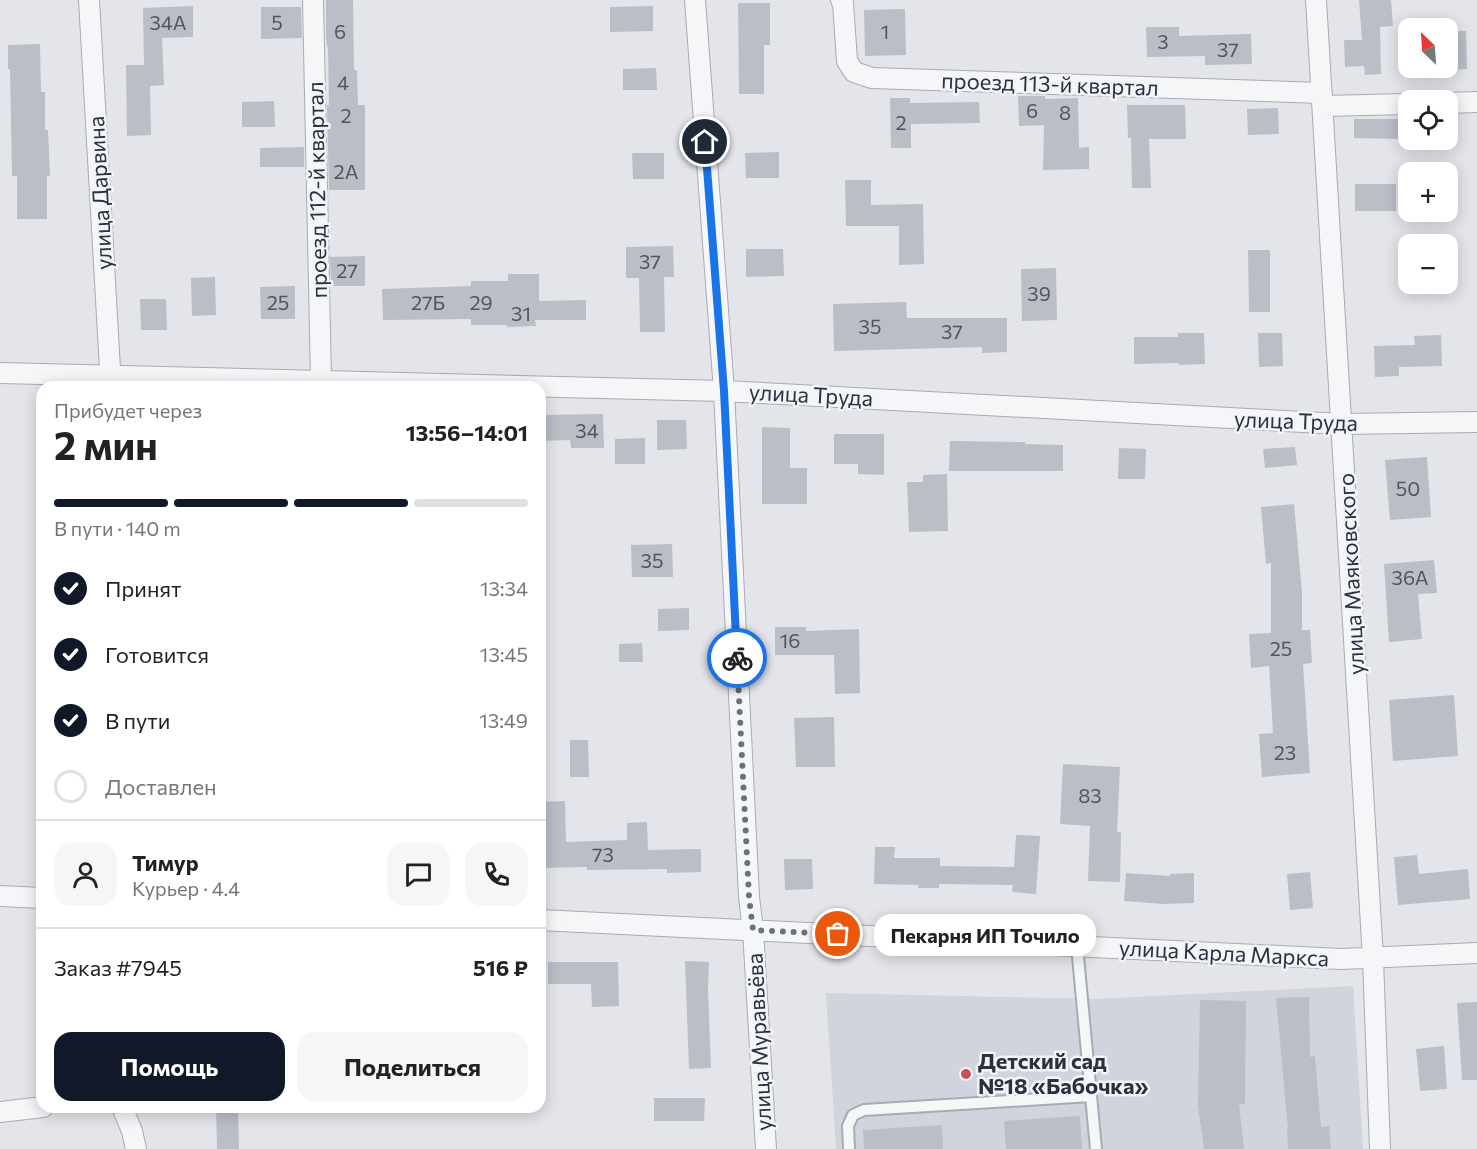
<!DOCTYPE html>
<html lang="ru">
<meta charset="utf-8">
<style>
body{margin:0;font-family:Commissioner,sans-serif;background:#f6f6f6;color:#222;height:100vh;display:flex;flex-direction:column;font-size:22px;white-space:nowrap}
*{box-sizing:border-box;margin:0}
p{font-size:20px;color:#767676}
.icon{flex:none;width:33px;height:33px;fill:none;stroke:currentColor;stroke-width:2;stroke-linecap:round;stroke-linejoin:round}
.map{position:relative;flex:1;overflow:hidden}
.details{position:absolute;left:36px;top:381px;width:510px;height:732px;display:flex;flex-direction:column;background:#fff;border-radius:18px;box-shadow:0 3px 15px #0003}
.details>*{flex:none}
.needle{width:39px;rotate:335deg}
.buttons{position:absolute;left:1398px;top:18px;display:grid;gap:12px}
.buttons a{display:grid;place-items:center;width:60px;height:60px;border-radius:12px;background:#fff;box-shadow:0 3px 15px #0003;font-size:30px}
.pin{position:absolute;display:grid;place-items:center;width:51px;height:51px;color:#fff;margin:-26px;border:3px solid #fff;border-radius:50%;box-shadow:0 2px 6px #0007}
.courier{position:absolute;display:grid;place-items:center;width:60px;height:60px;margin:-30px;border:4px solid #1a73e8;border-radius:50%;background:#fff;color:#222;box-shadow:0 2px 8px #0007}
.bubble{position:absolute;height:42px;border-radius:18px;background:#fff;box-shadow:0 3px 15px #0003;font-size:20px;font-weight:700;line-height:42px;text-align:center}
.head em{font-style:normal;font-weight:700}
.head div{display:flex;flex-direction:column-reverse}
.head{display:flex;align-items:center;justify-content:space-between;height:102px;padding:0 18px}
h1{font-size:39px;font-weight:700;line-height:45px}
.bar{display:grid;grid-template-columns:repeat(4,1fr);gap:9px 6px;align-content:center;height:72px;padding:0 18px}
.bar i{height:8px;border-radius:4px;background:#e0e0e0}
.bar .on{background:#111827}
.bar p{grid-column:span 4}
.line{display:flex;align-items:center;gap:15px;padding:0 18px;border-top:2px solid #e0e0e0}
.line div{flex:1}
.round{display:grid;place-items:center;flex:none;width:63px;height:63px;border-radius:18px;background:#f6f6f6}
ol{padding:0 18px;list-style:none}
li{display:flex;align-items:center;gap:18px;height:66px}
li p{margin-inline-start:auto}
li .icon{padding:6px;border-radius:50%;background:#111827;color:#fff;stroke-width:4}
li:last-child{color:#767676}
li i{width:33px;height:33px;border:3px solid #e0e0e0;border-radius:50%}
.primary-button{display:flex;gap:12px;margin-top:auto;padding:12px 18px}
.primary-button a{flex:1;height:69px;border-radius:18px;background:#111827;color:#fff;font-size:24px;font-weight:700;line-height:69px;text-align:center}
.primary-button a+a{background:#f6f6f6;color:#222}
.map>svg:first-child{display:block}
.built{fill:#d1d4dc}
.building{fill:#babec6}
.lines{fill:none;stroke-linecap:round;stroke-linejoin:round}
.service-casing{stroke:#a8abb4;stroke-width:14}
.minor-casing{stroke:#a8abb4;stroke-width:22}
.service{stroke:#f5f6f8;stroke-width:10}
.minor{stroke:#f5f6f8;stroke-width:20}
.done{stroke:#6c707c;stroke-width:6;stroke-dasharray:0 10.8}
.route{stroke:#1a73e8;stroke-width:8}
.poi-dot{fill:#c55259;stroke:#f2f4f7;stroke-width:2}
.labels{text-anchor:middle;stroke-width:5;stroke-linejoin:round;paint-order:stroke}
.number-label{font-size:20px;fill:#505462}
.street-label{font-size:22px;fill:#2c3141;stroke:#f2f4f7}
.poi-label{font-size:22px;font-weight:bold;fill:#2c3141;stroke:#f2f4f7;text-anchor:start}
</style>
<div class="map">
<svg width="1477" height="1149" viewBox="0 0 1477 1149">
<rect width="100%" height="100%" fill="#e3e5ea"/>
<path class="built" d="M1353,986l10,163h-527l-10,-156 269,6z"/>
<path class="building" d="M326,0h27l1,70h3l1,35h7v85h-36l-2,-85h2l-1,-58h-1l-1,-10z
M1359,0h32l2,26 -13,1 1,47 -16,1 -1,-9 -19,1 -1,-27h18z
M738,3h32v42h-6v49h-25z
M193,6v31l-31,1 2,47 -14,1 1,49 -24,1 -1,-71h18l-1,-57z
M653,6v25l-43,1v-25z
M261,7h40l1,31 -41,1z
M905,9l1,46 -41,1 -1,-46z
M1146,27h33v9l72,-2 1,30 -47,1v-9l-58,1z
M1448,31h18l1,38 -19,1z
M40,44l1,48h4v38h3l2,46h-3v43h-30v-43h-5l-2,-107h-2v-24z
M656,68l1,22h-34v-21z
M1018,96h27v3l33,-1 1,50 10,-1v22l-46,1 1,-45 -25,1z
M890,98h20v5l69,-1 1,21 -69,1v24h-20z
M274,101l1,26h-33v-25z
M1127,105h58l1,34h-37l2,49h-19l-1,-50h-3z
M1278,108l1,26 -31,1 -1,-26z
M1354,119h45v20l-45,-1z
M304,147v20h-44v-19z
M779,152v26h-33l-1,-25z
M632,153h32v26h-31z
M845,180h26v25l52,-1 1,60 -25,1v-39h-53z
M1355,184h41v27h-41z
M673,246l1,31h-10l1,55h-25l-1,-54h-13v-31z
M746,249h37l1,27 -38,1z
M1248,250h22v62h-21z
M365,256v30h-34l-1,-29z
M1056,268l1,52 -35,1 -1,-52z
M508,274h31v27l47,-1v20h-51l1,6 -29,1v-2h-36v-6l-88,1 -1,-31 89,-3v-5h37z
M215,277l1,38 -24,1 -1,-38z
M295,286v33h-34l-1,-32z
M140,299h26l1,31h-26z
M906,302l1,16h100v34l-25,1v-6l-148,4 -1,-47z
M1178,333h26l1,31 -26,1v-2l-45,1v-27h44z
M1258,333h24l1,33 -24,1z
M1441,335l1,31 -43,1v9l-24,1 -1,-31 41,-1 -1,-9z
M603,414l1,34h-33l-1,-8 -30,1v-26z
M657,420h29l1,29 -30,1z
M762,427l28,1v40h17v36h-45z
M834,434h50v41l-26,-1v-10h-24z
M645,438v26h-30v-25z
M950,441l75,1v2l38,1v26h-114z
M1295,447l2,18 -32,3 -2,-19z
M1119,448l27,1 -1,30h-27z
M1427,457l4,60 -41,3 -5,-60z
M947,474l1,57 -39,1 -2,-50h16v-7z
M1294,504l8,88v38h8l2,33 -9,1 7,109 -48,4 -3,-43 14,-1 -4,-67 -18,2 -2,-34 22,-1v-70l-5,1 -5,-57z
M672,544l1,33h-41l-1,-32z
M1434,560l3,33 -19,1 4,45 -33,3 -5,-78z
M689,608v22l-31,1v-22z
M775,627h31v4l53,-2 1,64 -25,1 -1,-39h-59z
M642,643l1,19h-24v-18z
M1454,695l4,61 -65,5 -4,-61z
M834,717l1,50h-39l-2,-49z
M570,740h18l1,37h-19z
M1063,764l57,3 -3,65h4l-1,50 -32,-1 2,-55 -30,-2z
M565,801l1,41 61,-2v-17l20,-1 1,28 53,-1v23l-34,1v-4l-80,1v-3l-47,1v-66z
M1016,835l24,1 -4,58 -24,-2 1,-7 -74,-1v4h-21v-3l-44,-1 1,-37h20l-1,11h46v8l74,1z
M1417,855l2,19 49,-5 2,30 -72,6 -4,-48z
M784,859h28l1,30 -28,1z
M1310,872l3,36 -23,2 -3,-36z
M1126,873l44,3v-2l24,-1v30l-30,1 -40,-3z
M685,961l24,1 -1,27 3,79 -22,1z
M548,962h70l1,44 -27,1 -1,-23h-43z
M1309,997l1,60 5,-1 6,71 8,-1 2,23h-43l-1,-19h1l-12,-132z
M1200,1000l46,1 -1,103h-6l5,45h-40l-6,-43z
M1477,1002v78h-15l-5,-77z
M1444,1046l3,43 -27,2 -4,-42z
M654,1098h51l-1,23h-50z
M216,1107h22l1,42h-22z
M1080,1116l2,33h-76l-2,-28z
M942,1125l1,24h-79l-1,-19z"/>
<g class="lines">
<g class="service-casing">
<path id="service" d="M1077,946l19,203
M849,1149l-1,-23 5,-11 11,-5 227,-14"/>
</g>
<g class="minor-casing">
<path id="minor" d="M89,0l22,387
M313,0l8,380
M695,0l29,391 25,506 4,33 13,219
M841,0l2,3 4,58 7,11 18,6 450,15
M1316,0l57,959 7,190
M1448,103l29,-1
M1323,106l85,-2
M0,373l724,18 618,33 135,-2
M0,896l42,2
M540,920l801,39 136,-6
M122,1107l10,24 4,18
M0,1112l43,-5"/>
</g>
<use href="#service" class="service"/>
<use href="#minor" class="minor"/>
</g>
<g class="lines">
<path class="done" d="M737,658l12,239 4,33 85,4"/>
<path class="route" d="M705,142l19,249 13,267"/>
</g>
<circle class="poi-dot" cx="966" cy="1074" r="6"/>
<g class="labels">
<g class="number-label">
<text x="168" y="30">34А</text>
<text x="277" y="30">5</text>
<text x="340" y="39">6</text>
<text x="885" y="39">1</text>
<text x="1163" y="49">3</text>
<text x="1228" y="57">37</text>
<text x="343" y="90">4</text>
<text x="1032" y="118">6</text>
<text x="1065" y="120">8</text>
<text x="346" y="123">2</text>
<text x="901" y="130">2</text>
<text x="346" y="179">2А</text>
<text x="650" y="269">37</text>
<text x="347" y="278">27</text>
<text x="1039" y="301">39</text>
<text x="278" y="310">25</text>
<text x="428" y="310">27Б</text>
<text x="481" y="310">29</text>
<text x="521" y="321">31</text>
<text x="870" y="334">35</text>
<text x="952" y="339">37</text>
<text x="587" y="438">34</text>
<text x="1408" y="496">50</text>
<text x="652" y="568">35</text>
<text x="1410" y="585">36А</text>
<text x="790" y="648">16</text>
<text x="1281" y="656">25</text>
<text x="1285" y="760">23</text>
<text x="1090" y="803">83</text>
<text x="603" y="862">73</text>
</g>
<g class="street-label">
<text transform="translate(1050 84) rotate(2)" y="8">проезд 113-й квартал</text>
<text transform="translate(317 190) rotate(-91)" y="8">проезд 112-й квартал</text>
<text transform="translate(100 193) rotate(-93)" y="8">улица Дарвина</text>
<text transform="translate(811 395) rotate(3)" y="8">улица Труда</text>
<text transform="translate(1296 421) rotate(2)" y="8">улица Труда</text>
<text transform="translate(1351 574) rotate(-93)" y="8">улица Маяковского</text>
<text transform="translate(1224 953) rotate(3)" y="8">улица Карла Маркса</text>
<text transform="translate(759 1042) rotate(-93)" y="8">улица Муравьёва</text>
</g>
<g class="poi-label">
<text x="978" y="1069">Детский сад<tspan x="978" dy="25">№18 «Бабочка»</tspan></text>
</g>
</g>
</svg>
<div class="buttons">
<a><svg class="needle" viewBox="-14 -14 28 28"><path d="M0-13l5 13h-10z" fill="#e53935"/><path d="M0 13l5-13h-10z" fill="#767676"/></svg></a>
<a><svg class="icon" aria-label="locate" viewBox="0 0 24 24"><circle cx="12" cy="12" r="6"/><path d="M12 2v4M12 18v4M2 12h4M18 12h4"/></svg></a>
<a>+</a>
<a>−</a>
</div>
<div class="pin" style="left:838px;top:934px;background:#ea580c"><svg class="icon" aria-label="bag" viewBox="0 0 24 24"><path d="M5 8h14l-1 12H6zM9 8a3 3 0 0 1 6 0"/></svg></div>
<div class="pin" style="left:705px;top:142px;background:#1f2937"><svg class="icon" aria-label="home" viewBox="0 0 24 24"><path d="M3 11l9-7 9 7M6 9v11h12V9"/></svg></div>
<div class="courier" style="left:737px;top:658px"><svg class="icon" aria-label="bike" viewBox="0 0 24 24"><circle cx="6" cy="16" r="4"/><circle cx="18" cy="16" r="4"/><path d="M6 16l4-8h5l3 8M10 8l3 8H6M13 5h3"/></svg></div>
<div class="bubble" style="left:874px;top:914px;width:222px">Пекарня ИП Точило</div>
<section class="details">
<div class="head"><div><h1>2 мин</h1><p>Прибудет через</p></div><em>13:56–14:01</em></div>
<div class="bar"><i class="on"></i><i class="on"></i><i class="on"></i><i></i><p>В пути · 140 m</p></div>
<ol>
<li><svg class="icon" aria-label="check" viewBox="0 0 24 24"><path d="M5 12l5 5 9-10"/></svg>Принят<p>13:34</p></li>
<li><svg class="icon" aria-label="check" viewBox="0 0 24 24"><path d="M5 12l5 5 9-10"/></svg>Готовится<p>13:45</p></li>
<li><svg class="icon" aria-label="check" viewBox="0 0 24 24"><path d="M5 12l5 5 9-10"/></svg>В пути<p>13:49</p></li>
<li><i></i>Доставлен</li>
</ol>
<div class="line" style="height:108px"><a class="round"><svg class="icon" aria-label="person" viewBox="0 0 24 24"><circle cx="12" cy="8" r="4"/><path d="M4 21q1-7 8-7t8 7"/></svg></a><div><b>Тимур</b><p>Курьер · 4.4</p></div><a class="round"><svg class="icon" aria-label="chat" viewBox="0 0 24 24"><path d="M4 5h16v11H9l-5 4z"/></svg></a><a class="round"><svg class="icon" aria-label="phone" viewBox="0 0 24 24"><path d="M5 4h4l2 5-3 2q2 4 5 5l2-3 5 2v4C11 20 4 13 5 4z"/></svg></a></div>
<div class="line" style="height:78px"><div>Заказ #7945</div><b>516 ₽</b></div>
<div class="primary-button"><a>Помощь</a><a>Поделиться</a></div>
</section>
</div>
